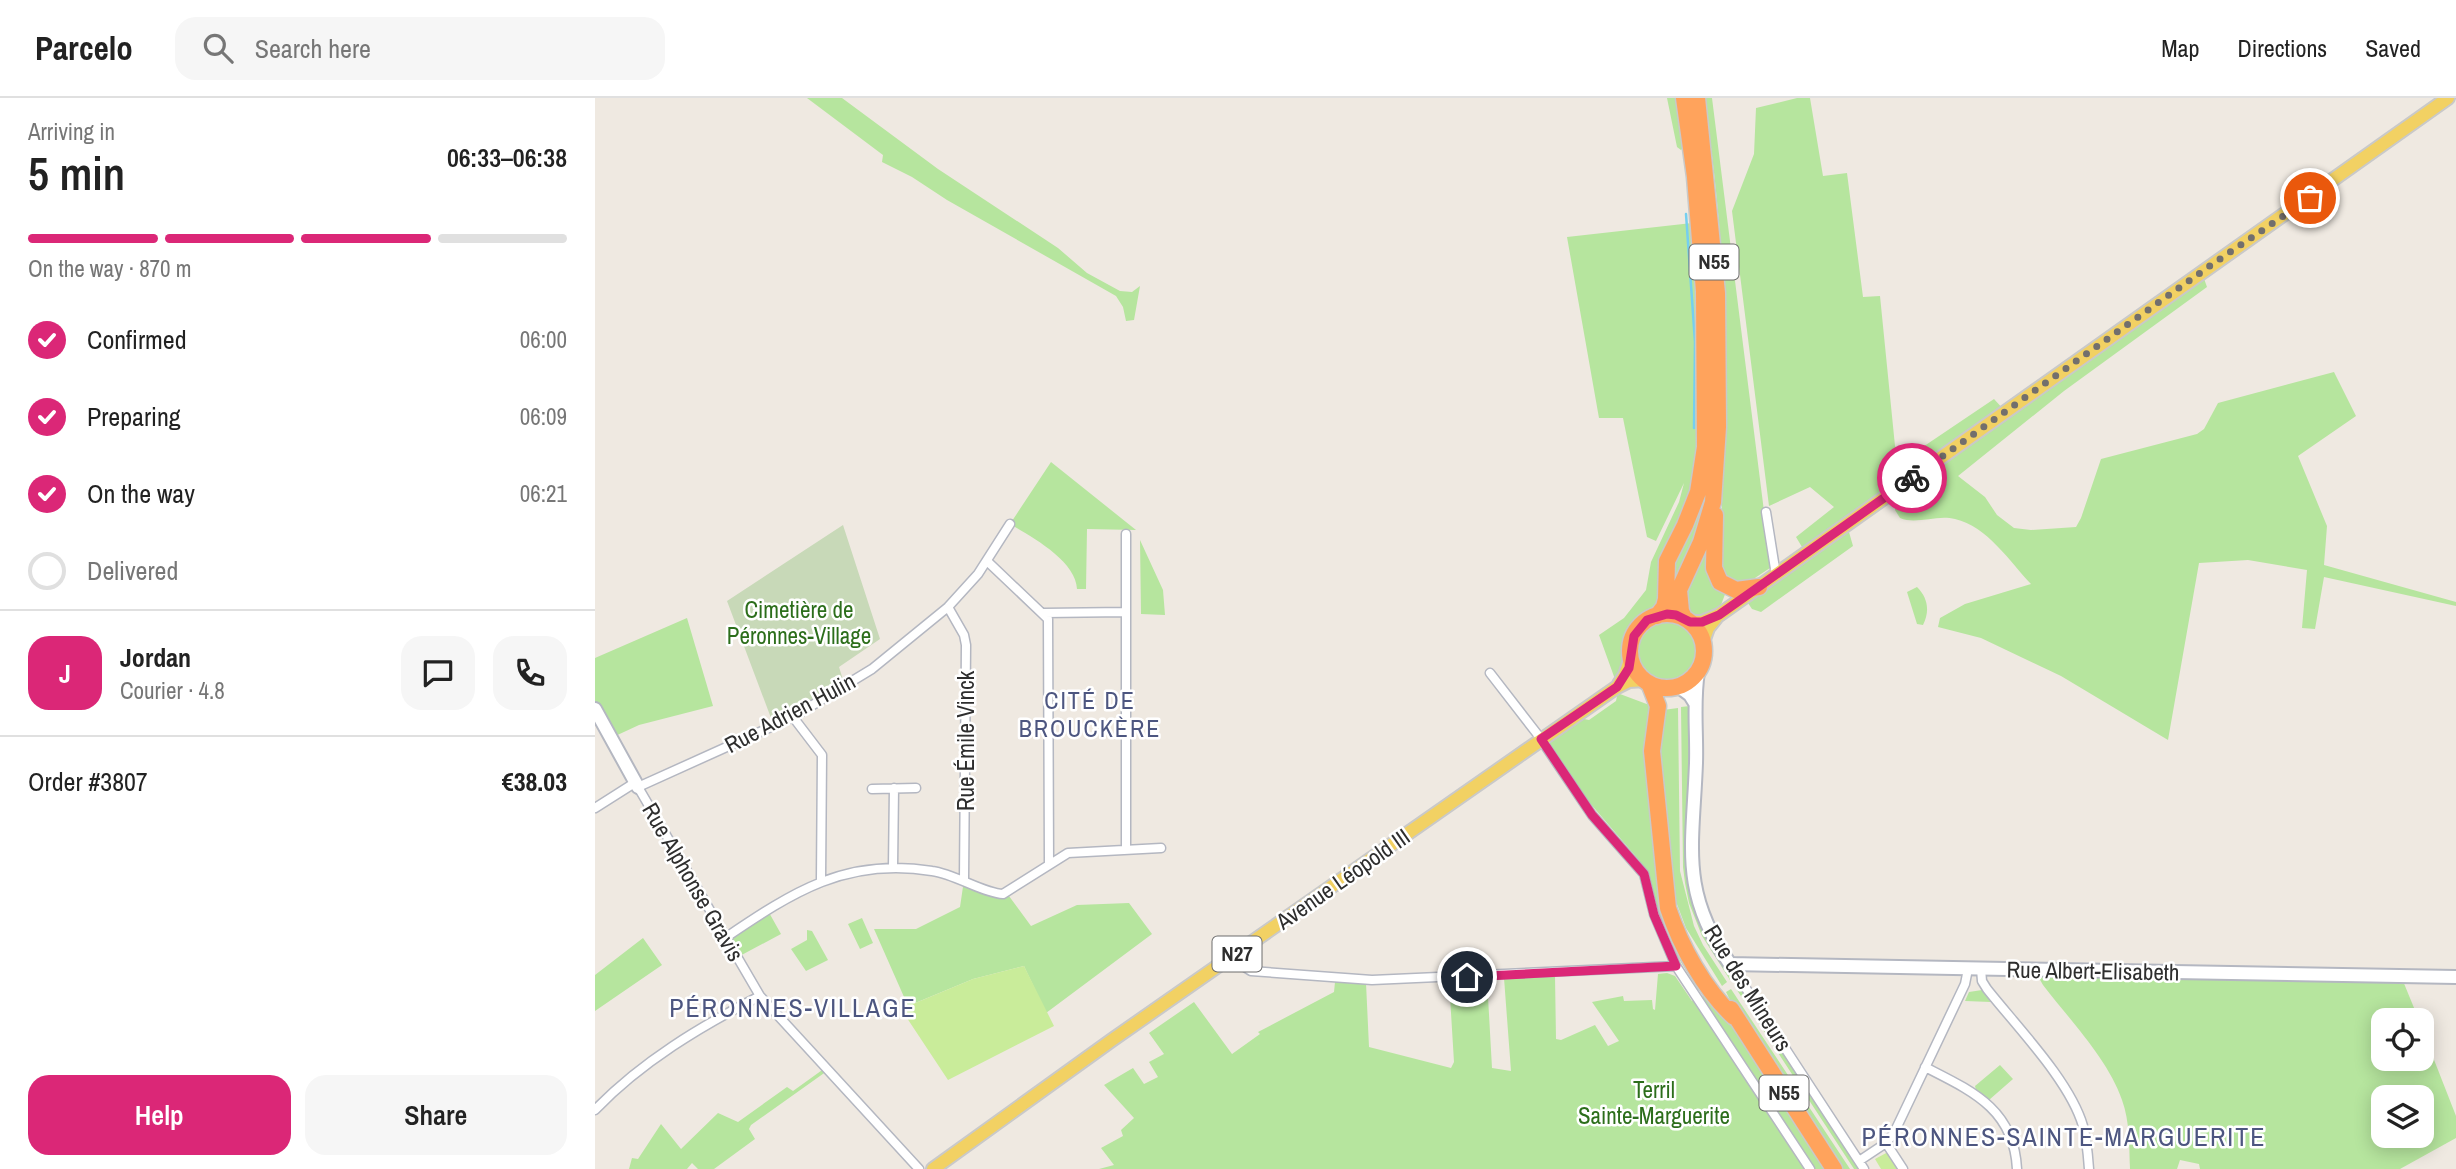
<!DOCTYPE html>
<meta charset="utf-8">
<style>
body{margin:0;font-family:"Archivo Narrow",sans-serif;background:#f6f6f6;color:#222;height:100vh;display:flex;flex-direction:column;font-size:26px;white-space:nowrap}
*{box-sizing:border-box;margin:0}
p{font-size:23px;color:#767676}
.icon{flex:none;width:38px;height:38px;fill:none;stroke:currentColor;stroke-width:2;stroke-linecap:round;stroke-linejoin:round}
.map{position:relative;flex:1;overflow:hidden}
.details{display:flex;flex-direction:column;background:#fff;width:595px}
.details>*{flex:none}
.controls{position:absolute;left:1776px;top:910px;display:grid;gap:14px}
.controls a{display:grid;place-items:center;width:63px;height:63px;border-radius:14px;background:#fff;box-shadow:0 4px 18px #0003;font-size:35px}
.pin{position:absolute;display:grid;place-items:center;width:60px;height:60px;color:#fff;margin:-30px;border:4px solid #fff;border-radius:50%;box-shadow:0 2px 7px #0007}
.courier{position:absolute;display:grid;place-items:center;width:70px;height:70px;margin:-35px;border:5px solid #db2777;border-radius:50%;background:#fff;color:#222;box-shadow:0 2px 9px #0007}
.headline em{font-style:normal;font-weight:600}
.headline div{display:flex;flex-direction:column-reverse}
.headline{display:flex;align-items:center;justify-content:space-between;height:119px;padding:0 28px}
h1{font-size:46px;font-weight:600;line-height:52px}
.bar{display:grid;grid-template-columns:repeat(4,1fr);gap:10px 7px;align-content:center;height:84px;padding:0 28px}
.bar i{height:9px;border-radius:5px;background:#e0e0e0}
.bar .active{background:#db2777}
.bar p{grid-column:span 4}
.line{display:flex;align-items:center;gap:18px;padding:0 28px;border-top:2px solid #e0e0e0}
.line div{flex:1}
.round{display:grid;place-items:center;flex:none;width:74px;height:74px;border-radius:21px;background:#f6f6f6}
ol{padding:0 28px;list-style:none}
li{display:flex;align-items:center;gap:21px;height:77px}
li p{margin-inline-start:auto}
li .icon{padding:7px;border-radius:50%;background:#db2777;color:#fff;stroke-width:4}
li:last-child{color:#767676}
li i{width:38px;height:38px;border:4px solid #e0e0e0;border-radius:50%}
.primary-button{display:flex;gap:14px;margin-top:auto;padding:14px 28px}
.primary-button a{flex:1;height:80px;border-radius:21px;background:#db2777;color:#fff;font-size:28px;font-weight:600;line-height:80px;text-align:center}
.primary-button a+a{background:#f6f6f6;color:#222}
header{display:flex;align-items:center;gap:42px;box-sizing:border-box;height:98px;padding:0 35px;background:#fff;border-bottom:2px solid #e0e0e0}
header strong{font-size:33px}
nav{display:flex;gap:38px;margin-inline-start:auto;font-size:24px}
.search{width:490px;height:63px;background:#f6f6f6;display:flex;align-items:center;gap:18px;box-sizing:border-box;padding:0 24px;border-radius:21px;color:#767676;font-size:26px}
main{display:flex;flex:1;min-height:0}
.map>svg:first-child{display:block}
.green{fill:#b6e59e;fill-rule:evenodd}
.cemetery{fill:#c8d9b8}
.pitch{fill:#c9ec9a}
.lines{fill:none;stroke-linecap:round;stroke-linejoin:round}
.stream{stroke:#75cff0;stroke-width:2.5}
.street-casing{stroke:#b4b7c1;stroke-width:11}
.secondary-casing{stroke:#b4b7c1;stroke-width:16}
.primary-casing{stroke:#c9c9c9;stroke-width:16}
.highway-casing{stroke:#c9c9c9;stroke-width:19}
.street{stroke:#fff;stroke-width:8}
.secondary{stroke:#fff;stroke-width:12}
.primary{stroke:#f2d163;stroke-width:12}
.highway{stroke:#ffa35c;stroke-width:16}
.done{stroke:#726f6d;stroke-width:7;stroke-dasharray:0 12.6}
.route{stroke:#db2777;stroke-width:9}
.labels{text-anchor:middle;stroke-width:5;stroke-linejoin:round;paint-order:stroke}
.shield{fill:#fff;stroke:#6d6d6d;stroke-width:2}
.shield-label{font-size:21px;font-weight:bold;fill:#2e2e2e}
.park-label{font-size:23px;fill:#2c6e1b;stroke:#fff}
.street-label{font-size:23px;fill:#2e2e2e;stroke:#fff}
.neighbourhood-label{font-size:24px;letter-spacing:2px;fill:#4d5680;stroke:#fff}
.quarter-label{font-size:26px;letter-spacing:2px;fill:#4d5680;stroke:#fff}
</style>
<header>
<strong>Parcelo</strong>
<div class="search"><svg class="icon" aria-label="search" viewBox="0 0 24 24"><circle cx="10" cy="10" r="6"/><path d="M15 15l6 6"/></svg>Search here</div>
<nav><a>Map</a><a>Directions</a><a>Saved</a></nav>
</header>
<main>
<section class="details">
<div class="headline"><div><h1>5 min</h1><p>Arriving in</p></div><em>06:33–06:38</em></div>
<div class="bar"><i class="active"></i><i class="active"></i><i class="active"></i><i></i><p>On the way · 870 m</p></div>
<ol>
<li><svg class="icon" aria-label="check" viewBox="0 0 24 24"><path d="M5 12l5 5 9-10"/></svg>Confirmed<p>06:00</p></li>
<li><svg class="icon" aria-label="check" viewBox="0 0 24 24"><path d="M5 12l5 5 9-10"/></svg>Preparing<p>06:09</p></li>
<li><svg class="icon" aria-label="check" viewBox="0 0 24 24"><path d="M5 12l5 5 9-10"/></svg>On the way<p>06:21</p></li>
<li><i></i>Delivered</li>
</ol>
<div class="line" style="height:126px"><b class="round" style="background:#db2777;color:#fff">J</b><div><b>Jordan</b><p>Courier · 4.8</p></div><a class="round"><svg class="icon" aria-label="chat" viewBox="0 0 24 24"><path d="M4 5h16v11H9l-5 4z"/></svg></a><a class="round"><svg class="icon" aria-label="phone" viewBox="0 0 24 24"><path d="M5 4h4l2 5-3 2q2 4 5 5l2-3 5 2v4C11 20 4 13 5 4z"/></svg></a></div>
<div class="line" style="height:91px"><div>Order #3807</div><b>€38.03</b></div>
<div class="primary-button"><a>Help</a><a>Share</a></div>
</section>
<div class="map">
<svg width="1861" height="1071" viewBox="0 0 1861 1071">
<rect width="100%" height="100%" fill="#efe9e1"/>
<path class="green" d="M212,0h35l96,71 120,79 29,25 33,18 12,1 8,-6 -6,34 -8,1 -3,-14 -7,-11 -169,-96 -35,-23 -30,-15 1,-7z
M1072,0h10l8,48 -4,4 -4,-3z
M1109,0h8l56,445 2,25 -24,16h-17l-10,-18c3,-65 7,-131 7,-197 -1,-90 -8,-182 -22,-271z
M1202,0h13l13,78 24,-3 16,124 17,-1 15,150 7,15 92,-62 11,12 197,-138 5,14 -143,104 -106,85 27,21 12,18 17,13 17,2 45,-3 5,-9 20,-59 96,-25 7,-5 14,-26 116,-31 22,44 -58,40 29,70 -3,39 132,37v4l-132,-29 -9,52 -13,-1 5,-58 -59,-10 -49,3 -31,177 -107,-64 -80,-38 -43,-11 2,-9 25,-14 66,-20c-21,-22 -44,-58 -76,-65 -18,-5 -38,6 -55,-1l-5,-8 -1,-19 -92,56 -6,-10 38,-30 -24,-20 -41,19 -37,-295 22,-57 2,-46z
M1097,125c5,56 7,111 7,167 1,28 2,69 -5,96 -6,23 -22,42 -30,63 -7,19 -1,40 -8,58l-16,8 -13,17 -4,16 1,19 -8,15 -17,-47 25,-17 22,-28 5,-28 28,-60 5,-19 -28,58 -9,-4 -24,-119h-24l-32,-181z
M456,364l85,68 -49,-1 -1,60h-9c-1,-28 -45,-52 -67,-65z
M1111,379l1,34 -32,78 -5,-21z
M1119,419l-1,37 14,35 -6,16 -16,12 -13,-3 -5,-6 -2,-21z
M1254,434l4,14 -92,66 -9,-3 -4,-6z
M545,442l23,50 2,25 -24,-1z
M1322,489c11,11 13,24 6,38l-6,-1 -10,-32z
M92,520l26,88 -74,19 -28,13 -16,-29v-51z
M1042 553a30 30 0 1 1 60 0a30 30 0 1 1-60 0Z
M1025,596l32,12 -7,36v15l8,88 4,9 5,33 42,100 -6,3 -31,-51 -20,-65 -8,-14 -62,-72 -29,-44 36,-25 5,1 27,-19 1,-5z
M1095,608l2,50 -5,105 23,80 24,37 -4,2 -28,-44 -13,-33 -4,-20 -2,-16 -2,-160z
M1083,610l2,163 14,55 9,19 24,37 -5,4 -36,-58 -14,-37 -15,-123 6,-58z
M369,782l42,12 25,34 46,-21 52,-2 23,31 -106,79 -22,-47 -51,13 -65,27 -34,-77h42l44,-22z
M172,811l14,25 -45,24 -11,-20z
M267,820l11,25 -13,6 -12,-25z
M212,832l5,1 16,29 -22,11 -15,-22 16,-9z
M48,840l19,27 -67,46v-36z
M1072,875l8,3 17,25 4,-1 111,169h-708l15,-4 -13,-17 22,-12 -2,-6 13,-12 -30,-33 29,-17 11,16 14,-7 -9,-15 15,-8 -15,-21 45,-31 38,52 28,-20 -2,-2 76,-40 1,-10 31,1 3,64 82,21 3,-6 -5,-82 38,-1 5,89 19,3 -7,-93 51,-2 1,63 5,1 34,-15 13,21 11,-5 -27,-39 31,-6 1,5 28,-1 1,9 2,1 3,-36z
M1447,878l361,5 16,39h-36v39h39v-30l34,87v22l-56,31h-200l-1,-5 -19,-4 -3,9h-47c-1,-24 0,-47 -8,-69 -14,-41 -53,-81 -79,-115l-4,-7zM1788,999h39v39h-39z
M1144,886l121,185h-6l-119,-182z
M1136,891l119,180h-11l-104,-159 -9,-18z
M1387,892l9,12 -26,-1 4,-9z
M1115,893l120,178h-15l-113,-172z
M1405,967l13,14 -24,21 -13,-10 -1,-4z
M230,970l2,3 -76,54 -2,4 6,10 -41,30h-16l-6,-6 -5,6h-58l3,-11 6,1 23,-35 20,25 37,-36 20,9 49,-35 6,4z"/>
<path class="cemetery" d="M248,427l37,114 -41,28 6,19 -71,40 -47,-125z"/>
<path class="pitch" d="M429,868l30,60 -106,54 -47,-71 72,-30z
M1293,1054l11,17h-18l-6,-10z"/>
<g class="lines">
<path class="stream" d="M1091,116l9,128 -1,86"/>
<g class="street-casing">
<path id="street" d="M1171,414l10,63
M531,436v316
M392,463l61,58 1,244
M353,509l16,28 2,10 -2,235
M449,515l82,-1
M895,575l48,62 54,80 52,59 10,40 22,52 134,203
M198,619l29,38 -1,125
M277,691l44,-1
M0,710l41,-26
M298,769l1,-79
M130,840c68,-46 121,-81 207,-67 23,3 51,22 71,23l65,-41 93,-5
M633,863l12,3 11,7 121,9 304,-14
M1135,866l134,205
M1386,871l1,12 5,8c30,38 83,92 96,137 4,14 5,29 6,43
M1330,969c47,24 89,42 92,102
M0,1012c46,-48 106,-84 165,-114
M1291,1045l8,-10 71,-149 3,-15
M1264,1063l27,-18 17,26
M324,1071l-159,-173 -122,-209 155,-70 79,-48 76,-62 30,-33 32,-50"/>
</g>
<g class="secondary-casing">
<path id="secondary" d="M1103,574c-5,30 -1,61 -2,91 -3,83 -17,128 34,201l726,13
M1083,588l12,9 5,8
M0,611l43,78"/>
</g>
<g class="primary-casing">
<path id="primary" d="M1095,524h12l17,-7 729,-517
M1108,544l5,-14 8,-10
M1024,586l6,-9 6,-18
M338,1071l179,-129 505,-353 12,-6 17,-1"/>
</g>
<g class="highway-casing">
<path id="highway" d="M1120,417l-1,53 6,14 16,8 23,-3
M1035 553a37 37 0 1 1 74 0a37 37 0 1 1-74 0Z
M1062,518l7,-9 2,-8 1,-38 18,-36 13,-33 7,-45 -1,-156 -9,-114 -11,-79
M1089,520l-3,-7 -2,-21 22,-48 12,-40 5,-75 -1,-134 -20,-195
M1054,585l9,23 -6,45 16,157c13,39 36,81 66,109
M1136,911l103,160"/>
</g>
<use href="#street" class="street"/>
<use href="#secondary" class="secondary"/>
<use href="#primary" class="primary"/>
<use href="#highway" class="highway"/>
</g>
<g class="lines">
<path class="done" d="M1317,380l302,-215 96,-65"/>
<path class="route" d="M872,879l209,-11 -22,-51 -10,-41 -52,-59 -51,-76 76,-52 12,-19 5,-32 13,-16 20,-6 9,1 14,7h12l17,-7 193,-137"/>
</g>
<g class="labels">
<g class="shield">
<rect x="1094.5" y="146.5" width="49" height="35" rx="5"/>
<rect x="617.5" y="838.5" width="49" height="35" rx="5"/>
<rect x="1164.5" y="977.5" width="49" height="35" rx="5"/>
</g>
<g class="shield-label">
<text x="1119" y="171">N55</text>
<text x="642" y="863">N27</text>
<text x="1189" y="1002">N55</text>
</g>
<g class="park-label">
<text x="204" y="520">Cimetière de<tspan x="204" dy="26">Péronnes-Village</tspan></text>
<text x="1059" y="1000">Terril<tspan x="1059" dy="26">Sainte-Marguerite</tspan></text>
</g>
<g class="street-label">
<text transform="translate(195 615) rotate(-28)" y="8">Rue Adrien Hulin</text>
<text transform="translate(371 643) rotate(-90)" y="8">Rue Émile Vinck</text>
<text transform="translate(748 781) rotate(-35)" y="8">Avenue Léopold III</text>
<text transform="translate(98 784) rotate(60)" y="8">Rue Alphonse Gravis</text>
<text transform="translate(1498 873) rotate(1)" y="8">Rue Albert-Elisabeth</text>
<text transform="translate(1153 890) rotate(58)" y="8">Rue des Mineurs</text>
</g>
<g class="neighbourhood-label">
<text x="495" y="611">CITÉ DE<tspan x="495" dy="28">BROUCKÈRE</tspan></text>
</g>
<g class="quarter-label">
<text x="198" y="919">PÉRONNES-VILLAGE</text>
<text x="1469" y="1048">PÉRONNES-SAINTE-MARGUERITE</text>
</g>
</g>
</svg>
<div class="controls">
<a><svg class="icon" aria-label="locate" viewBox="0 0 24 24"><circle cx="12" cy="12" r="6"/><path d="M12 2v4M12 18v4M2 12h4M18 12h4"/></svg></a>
<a><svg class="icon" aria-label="layers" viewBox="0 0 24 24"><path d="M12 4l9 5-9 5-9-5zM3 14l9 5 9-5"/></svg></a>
</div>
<div class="pin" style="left:1715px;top:100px;background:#ea580c"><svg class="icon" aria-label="bag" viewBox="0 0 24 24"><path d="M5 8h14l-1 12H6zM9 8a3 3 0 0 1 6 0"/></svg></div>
<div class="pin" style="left:872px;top:879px;background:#1f2937"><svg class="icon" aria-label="home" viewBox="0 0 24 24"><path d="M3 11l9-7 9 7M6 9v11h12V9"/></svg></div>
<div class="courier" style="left:1317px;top:380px"><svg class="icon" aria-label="bike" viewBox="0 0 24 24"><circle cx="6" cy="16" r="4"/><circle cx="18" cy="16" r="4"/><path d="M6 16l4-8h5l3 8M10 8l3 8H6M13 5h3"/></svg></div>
</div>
</main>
